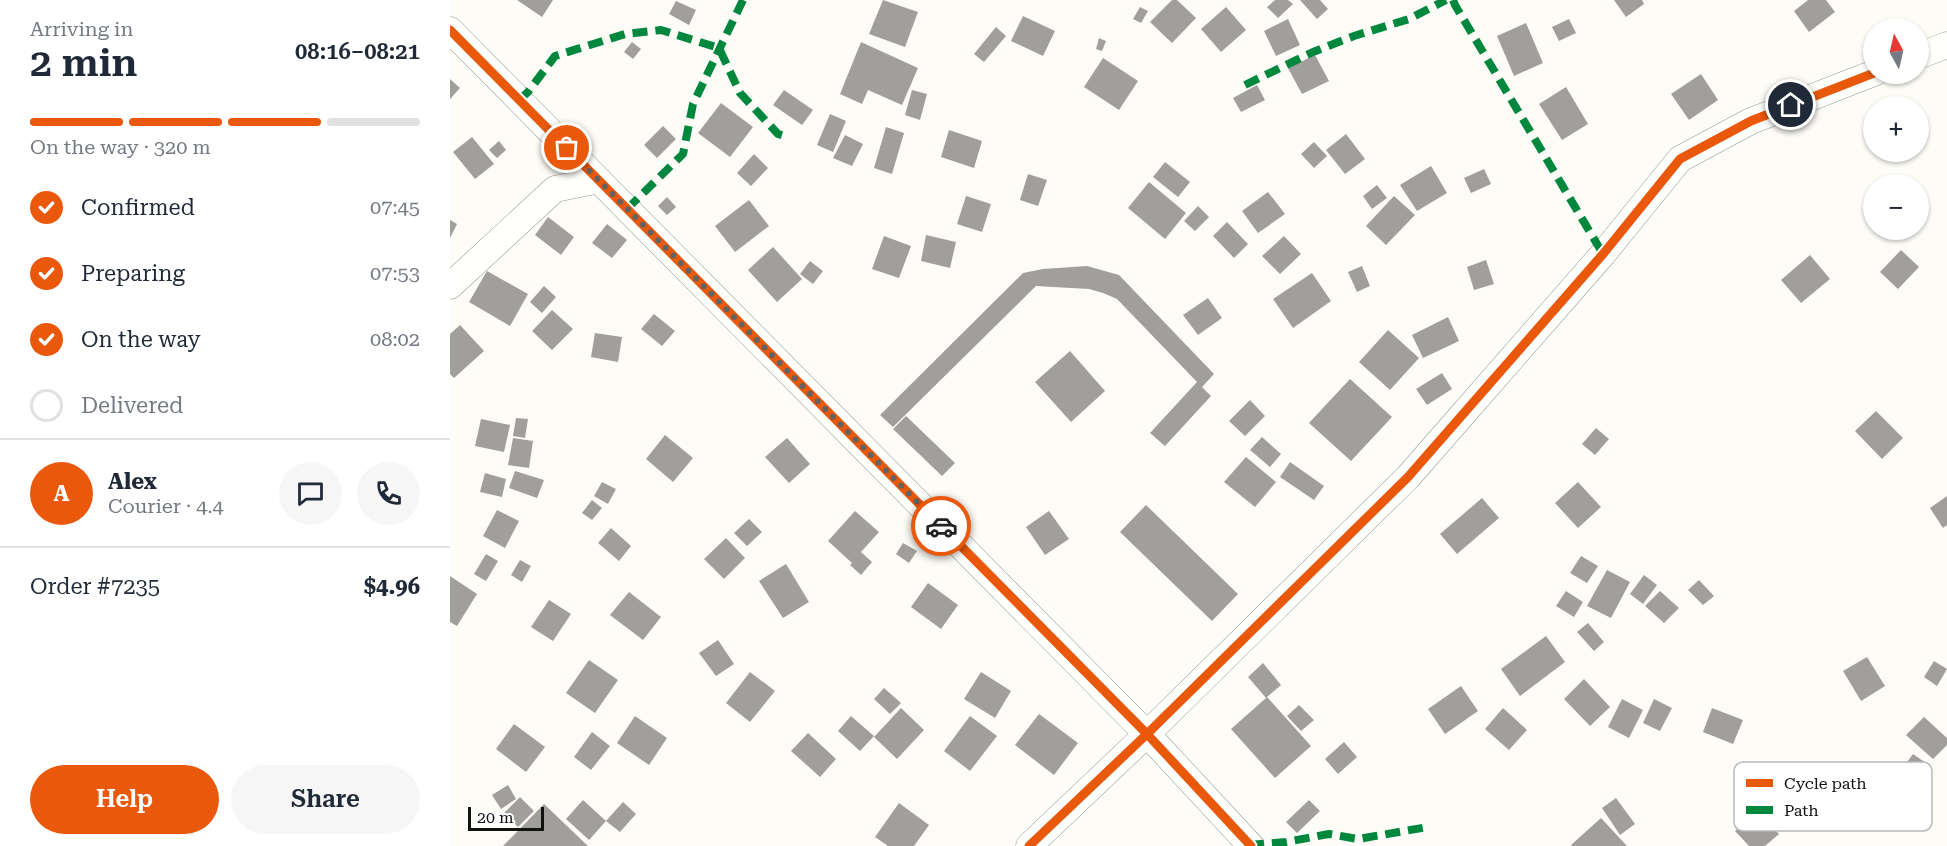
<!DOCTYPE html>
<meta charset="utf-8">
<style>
body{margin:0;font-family:"Roboto Serif",serif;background:#f6f6f7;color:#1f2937;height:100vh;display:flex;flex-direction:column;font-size:22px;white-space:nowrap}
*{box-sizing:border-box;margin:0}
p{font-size:20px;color:#747a83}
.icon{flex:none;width:33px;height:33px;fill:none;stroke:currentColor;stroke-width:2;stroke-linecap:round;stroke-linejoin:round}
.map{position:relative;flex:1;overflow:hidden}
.sheet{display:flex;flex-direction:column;background:#fff;width:450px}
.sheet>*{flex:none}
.needle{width:39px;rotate:352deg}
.buttons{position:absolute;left:1413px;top:18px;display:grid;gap:12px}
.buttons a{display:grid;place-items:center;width:66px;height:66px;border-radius:50%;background:#fff;box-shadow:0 2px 4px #0004;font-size:30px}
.scale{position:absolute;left:18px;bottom:15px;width:76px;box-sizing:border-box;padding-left:6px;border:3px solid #111;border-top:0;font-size:16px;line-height:21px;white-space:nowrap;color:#111;-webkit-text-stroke:4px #fff;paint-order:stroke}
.pin{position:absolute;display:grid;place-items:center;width:51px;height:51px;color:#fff;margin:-26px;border:3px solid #fff;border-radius:50%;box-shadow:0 2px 6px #0007}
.courier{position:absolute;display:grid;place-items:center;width:60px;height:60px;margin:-30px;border:4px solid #ea580c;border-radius:50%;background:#fff;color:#222;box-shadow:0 2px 8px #0007}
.head em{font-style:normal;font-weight:600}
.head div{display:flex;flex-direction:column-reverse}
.head{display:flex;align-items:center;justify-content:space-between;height:102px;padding:0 30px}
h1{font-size:39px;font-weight:600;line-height:45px}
.bar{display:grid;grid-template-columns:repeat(4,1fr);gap:9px 6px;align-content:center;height:72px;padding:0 30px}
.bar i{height:8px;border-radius:4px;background:#e0e1e3}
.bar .selected{background:#ea580c}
.bar p{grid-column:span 4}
.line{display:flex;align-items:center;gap:15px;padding:0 30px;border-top:2px solid #e0e1e3}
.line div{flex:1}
.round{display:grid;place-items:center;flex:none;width:63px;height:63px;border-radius:32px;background:#f6f6f7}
ol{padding:0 30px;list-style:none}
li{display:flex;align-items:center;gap:18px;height:66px}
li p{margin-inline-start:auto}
li .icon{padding:6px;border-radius:50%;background:#ea580c;color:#fff;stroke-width:4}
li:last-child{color:#747a83}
li i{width:33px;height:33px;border:3px solid #e0e1e3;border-radius:50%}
.action{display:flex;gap:12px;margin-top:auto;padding:12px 30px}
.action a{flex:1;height:69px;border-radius:36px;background:#ea580c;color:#fff;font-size:24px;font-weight:600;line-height:69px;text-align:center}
.action a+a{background:#f6f6f7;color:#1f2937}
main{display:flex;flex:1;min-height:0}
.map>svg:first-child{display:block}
.building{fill:#a19f9c}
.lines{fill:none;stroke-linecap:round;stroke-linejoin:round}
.street-casing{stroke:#979795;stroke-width:27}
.street{stroke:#fffffe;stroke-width:26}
.quiet{stroke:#00873e;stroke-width:8;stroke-dasharray:15 8;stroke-linecap:butt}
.cycleway-casing{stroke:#fff;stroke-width:13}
.cycleway{stroke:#e8590c;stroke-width:9}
.done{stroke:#646362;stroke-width:6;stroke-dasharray:0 10.8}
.route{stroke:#ea580c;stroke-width:8}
.key{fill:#fff;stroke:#b8b8b8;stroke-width:1.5}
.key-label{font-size:16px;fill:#111}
</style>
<main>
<section class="sheet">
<div class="head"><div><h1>2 min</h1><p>Arriving in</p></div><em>08:16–08:21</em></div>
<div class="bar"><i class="selected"></i><i class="selected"></i><i class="selected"></i><i></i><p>On the way · 320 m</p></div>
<ol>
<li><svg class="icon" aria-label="check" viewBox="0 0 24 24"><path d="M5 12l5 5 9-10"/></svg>Confirmed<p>07:45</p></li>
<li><svg class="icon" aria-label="check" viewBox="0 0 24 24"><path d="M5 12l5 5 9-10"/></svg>Preparing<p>07:53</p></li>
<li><svg class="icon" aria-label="check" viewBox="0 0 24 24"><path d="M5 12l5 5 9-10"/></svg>On the way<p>08:02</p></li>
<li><i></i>Delivered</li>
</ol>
<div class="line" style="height:108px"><b class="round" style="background:#ea580c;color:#fff">A</b><div><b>Alex</b><p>Courier · 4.4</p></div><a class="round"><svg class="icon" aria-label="chat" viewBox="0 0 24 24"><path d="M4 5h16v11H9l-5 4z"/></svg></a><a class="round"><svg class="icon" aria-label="phone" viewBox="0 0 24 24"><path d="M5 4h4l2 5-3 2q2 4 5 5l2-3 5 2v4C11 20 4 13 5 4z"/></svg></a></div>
<div class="line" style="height:78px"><div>Order #7235</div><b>$4.96</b></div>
<div class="action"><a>Help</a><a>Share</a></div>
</section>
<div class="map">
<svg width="1497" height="846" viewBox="0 0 1497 846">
<rect width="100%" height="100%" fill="#fdfcf7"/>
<path class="building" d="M67,0h36l-11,17z
M433,0l35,12 -13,35 -36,-13z
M722,0h5l19,18 -24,25 -22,-21z
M825,0h13l5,4 -15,14 -11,-11z
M850,0h20l8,9 -11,10z
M1164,0h28l2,4 -18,13z
M1358,0h18l9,12 -26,20 -15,-21z
M226,1l20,9 -7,15 -20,-11z
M690,7l8,4 -7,12 -8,-4z
M776,7l20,23 -25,22 -20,-23z
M573,16l32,15 -12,25 -32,-15z
M838,19l12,26 -24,11 -12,-25z
M1119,19l7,14 -17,8 -7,-14z
M1076,23l17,40 -29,13 -17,-40z
M546,27l10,9 -22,26 -10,-8z
M649,38l7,3 -4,10 -6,-2z
M182,42l9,7 -8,10 -9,-7z
M411,42l57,26 -16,37 -34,-15 -6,14 -22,-10z
M865,55l14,26 -27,13 -14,-26z
M653,58l35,23 -19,29 -35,-23z
M1251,74l17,26 -29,20 -18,-26z
M0,79l10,9 -10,11z
M807,85l8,15 -24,12 -8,-14z
M1116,87l22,37 -26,16 -23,-36z
M334,90l29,20 -11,15 -29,-20z
M462,90l15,4 -7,26 -15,-5z
M271,103l32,24 -23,30 -32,-24z
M380,114l16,7 -13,31 -16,-7z
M213,126l13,13 -19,19 -13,-13z
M436,127l18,6 -12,41 -18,-6z
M499,130l33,11 -8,27 -33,-11z
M896,134l19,25 -20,15 -19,-24z
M395,135l18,9 -11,22 -19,-8z
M22,137l22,27 -19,15 -22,-27z
M49,141l7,9 -9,8 -8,-8z
M864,142l13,14 -13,12 -13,-14z
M304,154l14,14 -17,18 -14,-13z
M715,162l25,20 -12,15 -25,-20z
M981,166l16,27 -30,18 -17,-26z
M1034,169l7,15 -20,9 -7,-15z
M578,174l19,6 -9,26 -18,-6z
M699,182l37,31 -21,26 -37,-31z
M927,185l10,13 -15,11 -9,-13z
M818,192l17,22 -27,19 -16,-22z
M516,196l25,8 -9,28 -25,-8z
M944,196l21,19 -29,30 -20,-19z
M217,197l9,10 -9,8 -9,-9z
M299,200l20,26 -34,26 -20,-26z
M748,206l11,11 -14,14 -11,-10z
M98,217l26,20 -13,18 -26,-20z
M0,220l7,4 -7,14z
M777,222l21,22 -14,14 -21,-22z
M157,224l20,16 -15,18 -20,-15z
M476,235l30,7 -6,26 -29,-7z
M434,236l27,10 -12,32 -27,-9z
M834,236l17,18 -21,20 -18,-18z
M323,247l29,32 -25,23 -29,-32z
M1451,250l18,17 -21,22 -18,-17z
M1360,255l20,24 -29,24 -20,-23z
M1036,260l8,24 -20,6 -7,-23z
M360,261l13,10 -10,13 -13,-10z
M637,266l32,9 95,99 -12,13 9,9 -46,50 -15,-13 47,-51 -80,-83 -14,-6 -14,-4 -53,-3 -143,141 -13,-12 143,-142 20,-4z
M912,266l8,20 -13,6 -9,-20z
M37,271l41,23 -18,32 -41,-24z
M862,273l19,28 -38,27 -20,-29z
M94,286l12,11 -14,16 -12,-11z
M758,298l14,20 -24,17 -15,-20z
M102,310l21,19 -21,21 -20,-19z
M204,314l21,17 -13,15 -21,-17z
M998,317l11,24 -36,17 -11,-23z
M10,325l24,26 -30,27 -4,-4v-40z
M938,330l31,28 -29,32 -31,-28z
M145,333l27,4 -4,25 -27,-5z
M620,351l35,40 -34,31 -36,-40z
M992,373l10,16 -25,16 -11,-16z
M900,379l42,38 -41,44 -42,-38z
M800,400l15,16 -20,20 -16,-15z
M1426,411l27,27 -21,21 -27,-28z
M456,416l49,47 -13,13 -49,-47z
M66,418l12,1 -3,19 -12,-2z
M31,419l29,6 -6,27 -29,-6z
M1146,428l13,11 -14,16 -13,-11z
M215,435l28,23 -20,24 -27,-23z
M812,437l19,17 -11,13 -20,-17z
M63,438l20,3 -4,27 -21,-3z
M337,438l23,26 -21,19 -24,-26z
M796,457l30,25 -21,25 -31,-25z
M840,462l34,24 -10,14 -34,-23z
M65,471l29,9 -7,18 -28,-10z
M35,473l21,6 -4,18 -22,-5z
M152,482l14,7 -8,15 -14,-8z
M1128,482l23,25 -23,21 -23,-25z
M1497,496v29l-4,3 -13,-20z
M1032,498l17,20 -42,36 -17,-20z
M142,500l10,8 -10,12 -10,-7z
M696,505l92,89 -26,27 -92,-89z
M47,510l22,11 -14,27 -22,-12z
M405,511l24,21 -18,20 11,10 -11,13 -11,-10 2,-2 -24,-22z
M599,511l20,28 -24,16 -19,-28z
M299,519l13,13 -15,14 -13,-13z
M161,528l20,18 -12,15 -21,-18z
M276,538l19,20 -21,21 -20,-20z
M453,543l14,8 -8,12 -13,-9z
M36,554l12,7 -12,20 -12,-7z
M1131,556l17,10 -11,17 -17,-10z
M70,560l11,6 -9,16 -11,-7z
M336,564l23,38 -26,16 -24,-37z
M1157,570l23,12 -19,36 -24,-12z
M1194,575l13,10 -14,19 -13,-10z
M0,576l27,18 -20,32 -7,-4z
M1249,580l15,16 -11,9 -15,-15z
M478,583l30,22 -17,24 -30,-22z
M1116,591l17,11 -9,15 -18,-11z
M1210,591l19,17 -15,15 -19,-17z
M179,592l32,25 -18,23 -33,-25z
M99,600l22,14 -18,27 -22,-14z
M1138,623l16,19 -10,9 -17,-19z
M1096,636l19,26 -45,34 -19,-27z
M268,640l16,24 -18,12 -17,-23z
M1417,657l18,29 -24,15 -18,-30z
M139,660l29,20 -23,33 -29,-20z
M1484,661l13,8 -10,17 -13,-9z
M813,663l18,22 -14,12 44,49 -36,32 -44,-49 35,-31 -18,-21z
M300,672l25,19 -25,31 -24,-19z
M531,672l30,19 -16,27 -31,-19z
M1134,679l26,28 -20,19 -26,-27z
M1011,686l17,25 -33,23 -17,-25z
M434,688l17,15 -11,11 -16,-15z
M1172,699l21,11 -14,28 -21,-11z
M1204,699l18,9 -12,23 -17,-8z
M849,705l15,15 -13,11 -14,-15z
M451,708l23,22 -27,29 -23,-22z
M1053,708l24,22 -18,20 -24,-21z
M1262,708l31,12 -10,24 -30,-12z
M589,714l39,29 -24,32 -39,-30z
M185,716l32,22 -18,27 -32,-22z
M401,716l23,20 -14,15 -22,-20z
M520,716l27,20 -27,35 -26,-20z
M1474,717l23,21v7l-14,14 -27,-24z
M64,724l31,23 -19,25 -30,-23z
M142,732l18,14 -19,24 -17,-13z
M358,733l28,26 -16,18 -29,-26z
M894,742l13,15 -19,17 -13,-15z
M1463,754l16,11 -9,12 -15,-12z
M58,785l8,14 -15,10 -9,-14z
M70,797l14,14 -16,16 -14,-14z
M1166,798l19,26 -15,11 -18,-27z
M133,800l23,21 -17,19 -23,-21z
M859,800l11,11 -23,22 -11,-11z
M173,802l13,12 -16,18 -14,-11z
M449,803l30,22 -15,21h-26l-13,-9z
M94,804l44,42h-85z
M1309,811l20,23 -14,12h-16l-14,-15z
M1151,818l26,28h-55l-1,-1z"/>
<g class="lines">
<g class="street-casing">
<path id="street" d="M0,30l697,704 104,112
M1468,56l29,-11
M0,286l105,-97 44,-9
M579,846l118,-112 261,-257 195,-223 77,-95 71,-38 123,-48"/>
</g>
<use href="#street" class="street"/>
<path class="quiet" d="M1003,0l2,5 148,249
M795,85l68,-33 41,-16 55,-17 37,-19
M69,100l9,-8 27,-36 70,-22 36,-4 58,18 21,45 38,41 10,3
M177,209l56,-55 10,-50 50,-104
M799,845l37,-3 43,-8 29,5 70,-12"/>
<g class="cycleway-casing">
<path id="cycleway" d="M0,30l697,704 104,112
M579,846l118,-112 261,-257 195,-223 77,-95 71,-38 123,-48"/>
</g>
<use href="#cycleway" class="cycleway"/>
</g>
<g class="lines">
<path class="done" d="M117,148l374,378"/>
<path class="route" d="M491,526l206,208 261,-257 195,-223 77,-95 70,-38 41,-16"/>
</g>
<rect x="1284" y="762" width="198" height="69" rx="9" class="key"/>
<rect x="1296" y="779" width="27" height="8" fill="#e8590c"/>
<rect x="1296" y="806" width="27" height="8" fill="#00873e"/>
<g class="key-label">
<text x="1334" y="789">Cycle path</text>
<text x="1334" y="816">Path</text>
</g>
</svg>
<div class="buttons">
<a><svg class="needle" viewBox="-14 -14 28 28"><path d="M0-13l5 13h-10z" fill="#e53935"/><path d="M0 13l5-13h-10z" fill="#747a83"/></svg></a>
<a>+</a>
<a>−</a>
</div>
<div class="scale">20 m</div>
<div class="pin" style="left:117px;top:148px;background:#ea580c"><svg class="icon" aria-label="bag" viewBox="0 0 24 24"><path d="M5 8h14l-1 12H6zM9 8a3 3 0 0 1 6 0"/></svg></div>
<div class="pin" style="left:1341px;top:105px;background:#1f2937"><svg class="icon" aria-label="home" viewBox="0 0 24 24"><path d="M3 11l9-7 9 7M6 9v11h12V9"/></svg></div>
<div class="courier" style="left:491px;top:526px"><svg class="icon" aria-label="car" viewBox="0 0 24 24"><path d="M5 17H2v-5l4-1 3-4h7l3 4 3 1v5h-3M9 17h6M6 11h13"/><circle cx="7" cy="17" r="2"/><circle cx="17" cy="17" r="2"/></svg></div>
</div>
</main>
